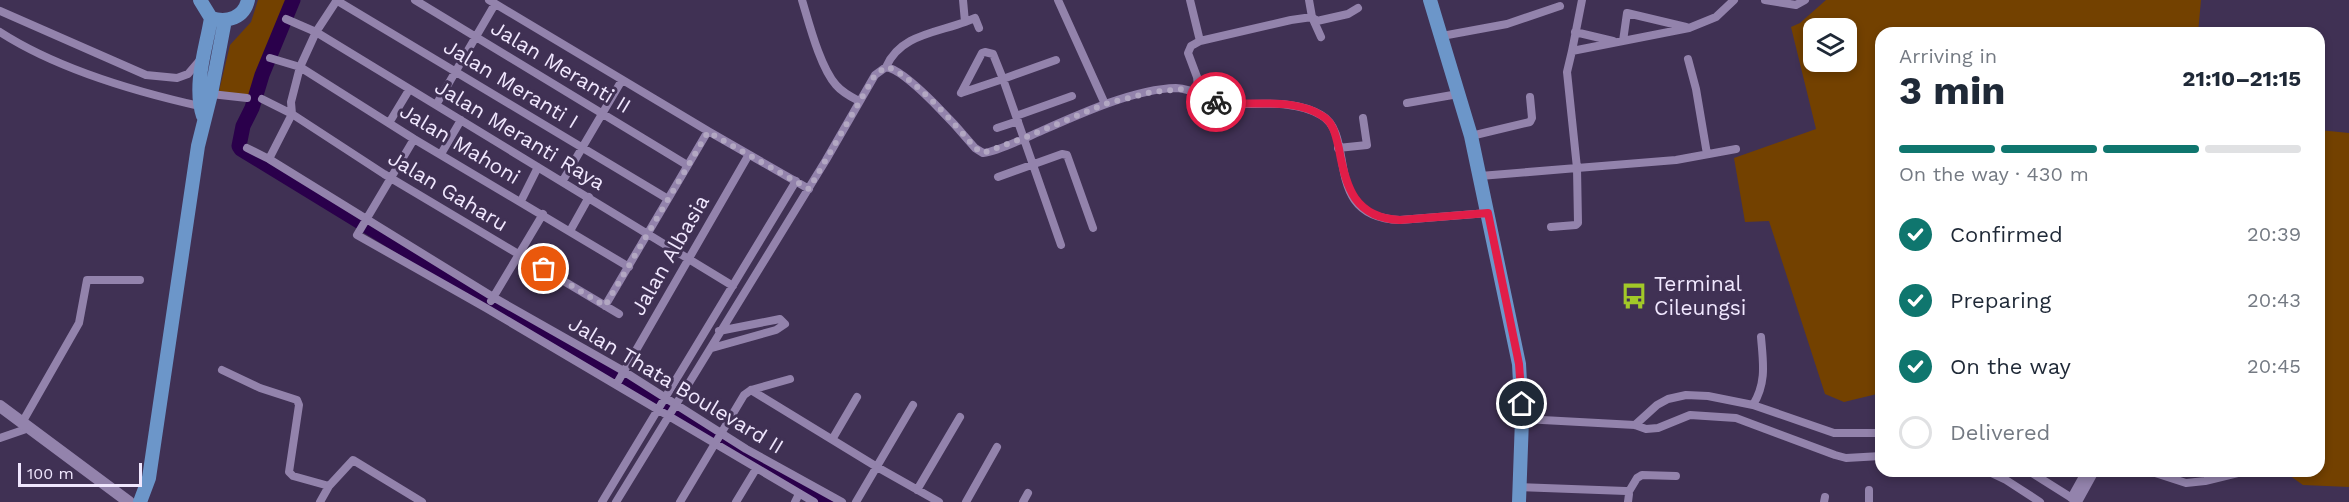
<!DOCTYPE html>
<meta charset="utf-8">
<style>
body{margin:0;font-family:"Work Sans",sans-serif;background:#f6f6f7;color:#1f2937;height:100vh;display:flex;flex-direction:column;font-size:22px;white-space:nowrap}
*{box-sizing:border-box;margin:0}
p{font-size:20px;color:#747a83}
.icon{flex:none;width:33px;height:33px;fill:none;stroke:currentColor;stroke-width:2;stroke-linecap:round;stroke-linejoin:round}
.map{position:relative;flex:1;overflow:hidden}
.panel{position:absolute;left:1875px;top:27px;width:450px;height:450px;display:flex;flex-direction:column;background:#fff;border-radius:18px;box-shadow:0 3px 9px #0003}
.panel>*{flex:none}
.buttons{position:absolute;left:1803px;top:18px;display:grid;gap:12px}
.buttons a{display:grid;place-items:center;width:54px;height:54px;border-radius:12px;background:#fff;box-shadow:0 3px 9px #0003;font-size:30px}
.scale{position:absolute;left:18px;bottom:15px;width:124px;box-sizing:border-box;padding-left:6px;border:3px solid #f0e7fe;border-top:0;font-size:16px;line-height:21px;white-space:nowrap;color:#f0e7fe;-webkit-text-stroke:4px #403154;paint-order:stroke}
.pin{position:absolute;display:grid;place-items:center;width:51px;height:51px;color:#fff;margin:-26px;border:3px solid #fff;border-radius:50%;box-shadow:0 2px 6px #0007}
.courier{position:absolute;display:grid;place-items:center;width:60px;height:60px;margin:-30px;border:4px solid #e11d48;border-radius:50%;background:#fff;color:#222;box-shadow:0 2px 8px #0007}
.head em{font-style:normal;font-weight:700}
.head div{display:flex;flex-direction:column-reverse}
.head{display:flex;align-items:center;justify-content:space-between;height:102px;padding:0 24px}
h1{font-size:39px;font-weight:700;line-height:45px}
.bar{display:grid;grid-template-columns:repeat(4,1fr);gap:9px 6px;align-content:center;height:72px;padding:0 24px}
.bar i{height:8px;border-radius:4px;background:#e0e1e3}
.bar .current{background:#0f766e}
.bar p{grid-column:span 4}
ol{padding:0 24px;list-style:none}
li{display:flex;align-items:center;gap:18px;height:66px}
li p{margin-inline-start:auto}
li .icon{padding:6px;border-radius:50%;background:#0f766e;color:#fff;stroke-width:4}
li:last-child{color:#747a83}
li i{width:33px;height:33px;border:3px solid #e0e1e3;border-radius:50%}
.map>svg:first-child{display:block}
.green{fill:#734100;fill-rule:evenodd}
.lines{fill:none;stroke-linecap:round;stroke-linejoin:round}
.river{stroke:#2a004b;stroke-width:15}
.street{stroke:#9383ac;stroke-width:8}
.secondary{stroke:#9383ac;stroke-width:12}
.primary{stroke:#6c96c9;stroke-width:14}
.done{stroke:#b2a7c2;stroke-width:6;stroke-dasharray:0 10.8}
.route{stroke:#e11d48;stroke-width:8}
.labels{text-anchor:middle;stroke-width:6;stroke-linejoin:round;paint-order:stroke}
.street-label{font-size:21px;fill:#f0e7fe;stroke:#403154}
.poi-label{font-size:21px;fill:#f0e7fe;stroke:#403154;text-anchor:start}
</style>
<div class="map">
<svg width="2349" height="502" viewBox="0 0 2349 502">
<rect width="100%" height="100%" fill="#403154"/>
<path class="green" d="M258,0h33l-37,97 -35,-6 11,-46 21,-23z
M1826,0h375l-3,33h-317v360l-37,9 -19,-8 -56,-173 -24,1 -11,-64 82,-29 -25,-102 9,-4zM1846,28v34h-32v-34z
M2319,130l30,3v354l-46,-2 -20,-14h36z"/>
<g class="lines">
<path class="river" d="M293,0l-31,75 -10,33 -9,18 -4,20 2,3 255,156 330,197"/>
<path class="street" d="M336,0l332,199
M415,0l272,165
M489,0l219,131 -103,175
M802,0c7,23 18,67 34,85 6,7 15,12 23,16
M1058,0l47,104
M1190,0l10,41
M1309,0l3,17 5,4 31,-7 10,-6
M1765,0l31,5 9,-5
M0,11l146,64 31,3 11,-4 12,-14
M286,19l30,13 417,254
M965,22l10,-4 4,10
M0,32c59,38 136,60 204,75
M1575,32l38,9
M1442,36l65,-12 53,-18
M1623,41l4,-28 59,14
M1572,51l10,-51
M270,58l30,9 114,72 215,128
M1688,59l8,30 11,65
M886,67c14,-32 49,-34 79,-45l-2,-22
M961,93l42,-14 58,166
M961,93l21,-40 3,-1 8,2 10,25 53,-19
M211,94l36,4
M1199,95l-2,-18 -9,-24 3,-7 9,-5 91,-21 21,-3 9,20
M262,99l30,15 92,60 235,140
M1407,103l51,-9
M436,105l59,-101
M1016,116l56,-20
M389,123l20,-33
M997,128l21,-7
M708,131l101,58
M1471,136l59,-14 2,-4 -2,-21
M414,139l-57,96 129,73 328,194
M247,148l22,11 224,138 127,72 126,80 96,53
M1338,148l29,-3 -4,-27
M441,154l20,-34
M269,159l23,-45 -1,-12 9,-35 16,-35 21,-32
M1480,176l97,-8 -10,-96 5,-21 117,-23 27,-11 18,-17
M998,177l64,-23 5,1 26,73
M562,182l60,-102
M521,201l17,-34
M1551,227l25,-2 2,-2 -1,-55 99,-8 60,-11
M570,231l19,-34
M491,301l52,-87
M712,348l64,-18 9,-6 -5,-5 -61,12
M222,370l38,18 37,12 2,5 -10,67 4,4 36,10
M616,385l132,-229
M751,390l126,77 62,35
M1753,405c14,-23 10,-43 8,-68
M1522,419l113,6 11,4 12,-1 32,-13 46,3 99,37 11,3 35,-2
M23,421l56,-98 8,-43h53
M1635,425l22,-20 11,-6 18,-4 22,1 45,9 81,28h47
M0,438l29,-10
M833,438l24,-41
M1987,471l19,9 34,22
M2029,471l49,31
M2149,471l37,12 19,-2 41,-10
M1520,487l106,4 3,3 -1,8
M917,490l43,-73
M1869,490v12
M1628,493l9,-15 5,-3 34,1
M2071,498l15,-27
M320,502l9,-16 24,-26 69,42
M602,502l194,-321
M616,502l210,-342 49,-85 11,-8c21,3 74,63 89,81l8,5c15,-2 32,-11 47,-17 41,-18 101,-47 146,-48 18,0 31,15 51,16 31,1 67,-5 94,11 37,21 -1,102 79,105l88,-7
M680,502l64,-107 7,-5 39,-11
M736,502l20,-33
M795,502l4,-8
M856,502l57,-97
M966,502l31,-55
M1023,502l5,-9
M1824,502l1,-5
M2078,502l17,-31"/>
<path class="secondary" d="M0,406l129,96"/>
<path class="primary" d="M200,0l11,18c16,5 33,0 37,-18
M1430,0l41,136 48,228 3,55 -3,83
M203,116c-10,-32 3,-67 8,-98
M140,502l9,-24 49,-332 13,-52 14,-74"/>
</g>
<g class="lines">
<path class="done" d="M544,269l61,37 103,-174 101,57 66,-114 11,-8c22,4 74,62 89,81l8,5 41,-15 81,-34 47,-12 31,-3 33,13"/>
<path class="route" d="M1216,102c34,5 78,-6 108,15 10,7 12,20 15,32 7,39 16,69 61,71l88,-7 31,151 3,40"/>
</g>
<defs>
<g id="bus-bare" transform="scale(2.07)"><path d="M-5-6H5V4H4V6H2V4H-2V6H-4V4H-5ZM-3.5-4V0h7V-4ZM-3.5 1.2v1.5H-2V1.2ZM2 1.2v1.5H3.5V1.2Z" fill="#a2c928" stroke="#403154" stroke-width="2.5" paint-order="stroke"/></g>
</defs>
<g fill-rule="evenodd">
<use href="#bus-bare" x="1634" y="296"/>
</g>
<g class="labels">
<g class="street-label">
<text transform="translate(561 67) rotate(31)" y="7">Jalan Meranti II</text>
<text transform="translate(511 84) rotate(31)" y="7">Jalan Meranti I</text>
<text transform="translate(520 135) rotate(31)" y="7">Jalan Meranti Raya</text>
<text transform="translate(460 144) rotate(31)" y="7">Jalan Mahoni</text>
<text transform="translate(448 191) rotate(31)" y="7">Jalan Gaharu</text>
<text transform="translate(670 255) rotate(-60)" y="7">Jalan Albasia</text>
<text transform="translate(676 385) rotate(31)" y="7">Jalan Thata Boulevard II</text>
</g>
<g class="poi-label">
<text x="1654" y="291">Terminal<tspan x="1654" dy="24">Cileungsi</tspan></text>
</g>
</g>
</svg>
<div class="buttons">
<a><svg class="icon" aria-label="layers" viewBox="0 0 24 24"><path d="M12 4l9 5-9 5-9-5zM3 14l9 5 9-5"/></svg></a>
</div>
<div class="scale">100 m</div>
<div class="pin" style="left:544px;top:269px;background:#ea580c"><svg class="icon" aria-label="bag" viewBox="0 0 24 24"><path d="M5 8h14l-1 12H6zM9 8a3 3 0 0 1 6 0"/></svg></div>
<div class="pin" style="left:1522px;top:404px;background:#1f2937"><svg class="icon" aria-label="home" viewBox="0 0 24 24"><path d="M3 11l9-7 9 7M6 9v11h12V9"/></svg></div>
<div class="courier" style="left:1216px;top:102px"><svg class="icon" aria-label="bike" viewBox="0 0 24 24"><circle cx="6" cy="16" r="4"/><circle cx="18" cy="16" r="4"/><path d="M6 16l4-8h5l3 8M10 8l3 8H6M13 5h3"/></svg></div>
<section class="panel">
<div class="head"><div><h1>3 min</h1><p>Arriving in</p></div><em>21:10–21:15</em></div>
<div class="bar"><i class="current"></i><i class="current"></i><i class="current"></i><i></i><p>On the way · 430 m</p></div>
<ol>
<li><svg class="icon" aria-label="check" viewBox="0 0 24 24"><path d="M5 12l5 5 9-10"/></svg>Confirmed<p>20:39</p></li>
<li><svg class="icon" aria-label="check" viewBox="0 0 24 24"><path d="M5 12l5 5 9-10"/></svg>Preparing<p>20:43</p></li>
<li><svg class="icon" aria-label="check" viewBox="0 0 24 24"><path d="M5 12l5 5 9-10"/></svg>On the way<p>20:45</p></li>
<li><i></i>Delivered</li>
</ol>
</section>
</div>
